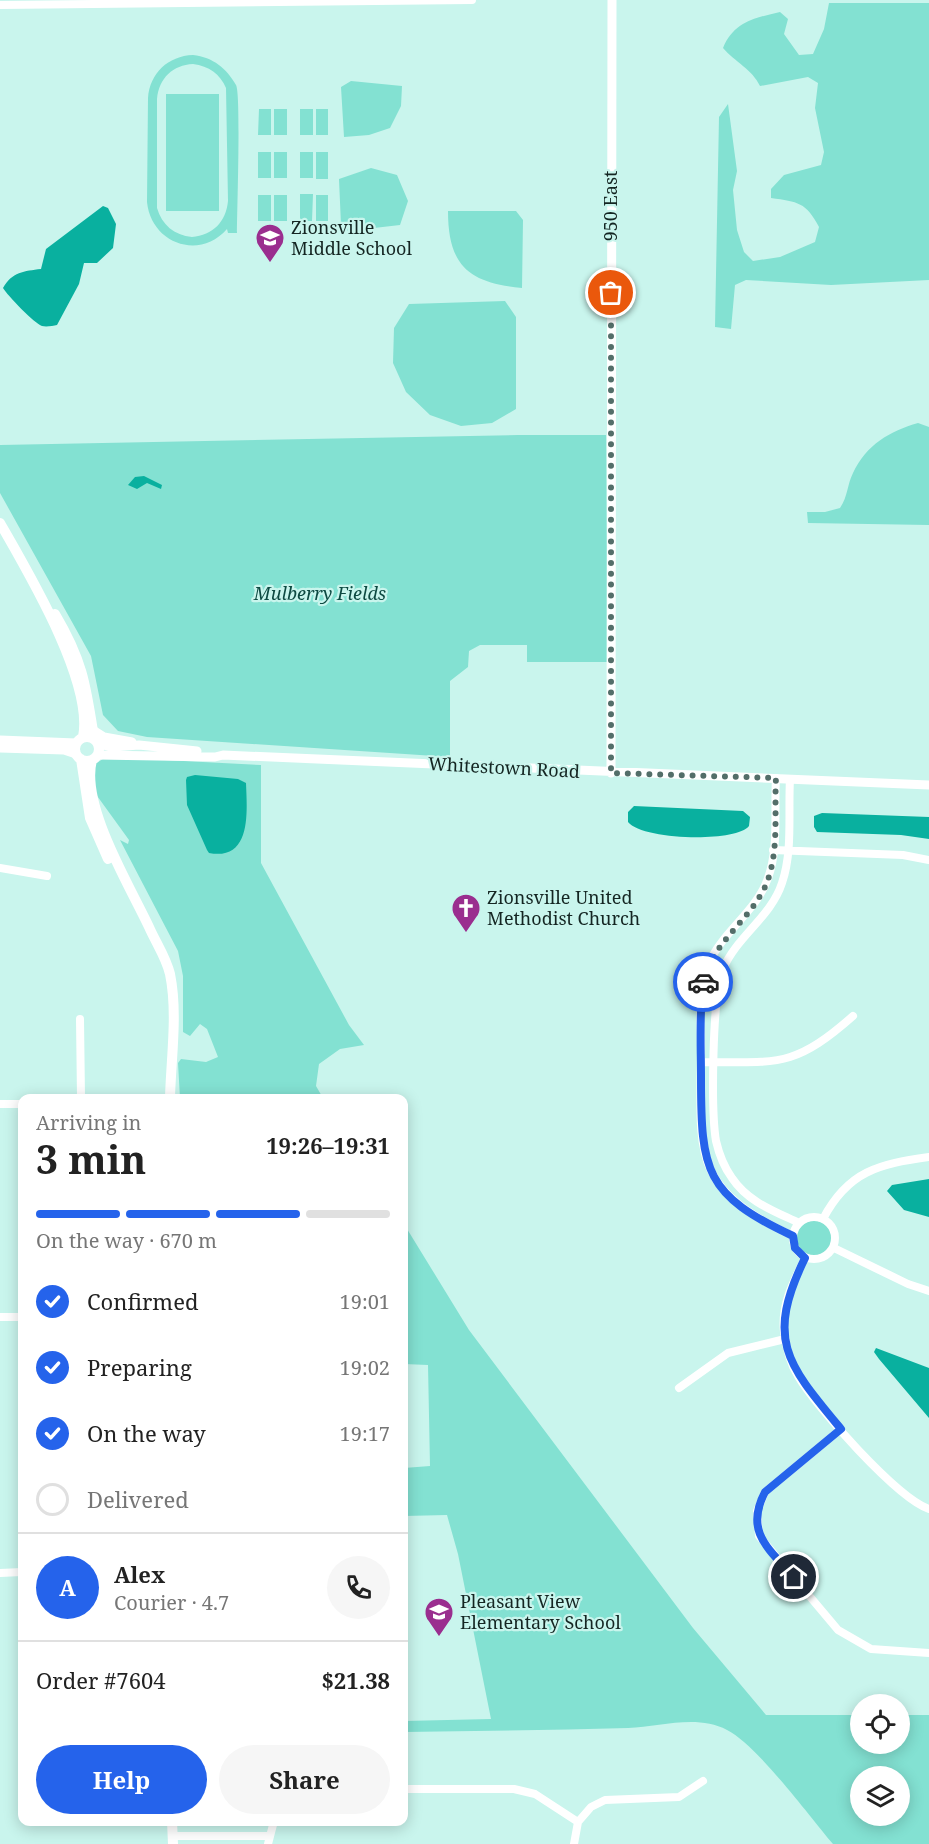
<!DOCTYPE html>
<meta charset="utf-8">
<style>
body{margin:0;font-family:"Noto Serif",serif;background:#f6f6f6;color:#222;height:100vh;display:flex;flex-direction:column;font-size:22px;white-space:nowrap}
*{box-sizing:border-box;margin:0}
p{font-size:20px;color:#767676}
.icon{flex:none;width:33px;height:33px;fill:none;stroke:currentColor;stroke-width:2;stroke-linecap:round;stroke-linejoin:round}
.map{position:relative;flex:1;overflow:hidden}
.drawer{position:absolute;left:18px;top:1094px;width:390px;height:732px;display:flex;flex-direction:column;background:#fff;border-radius:12px;box-shadow:0 3px 15px #0003}
.drawer>*{flex:none}
.buttons{position:absolute;left:850px;top:1694px;display:grid;gap:12px}
.buttons a{display:grid;place-items:center;width:60px;height:60px;border-radius:50%;background:#fff;box-shadow:0 3px 15px #0003;font-size:30px}
.pin{position:absolute;display:grid;place-items:center;width:51px;height:51px;color:#fff;margin:-26px;border:3px solid #fff;border-radius:50%;box-shadow:0 2px 6px #0007}
.courier{position:absolute;display:grid;place-items:center;width:60px;height:60px;margin:-30px;border:4px solid #2563eb;border-radius:50%;background:#fff;color:#222;box-shadow:0 2px 8px #0007}
.headline em{font-style:normal;font-weight:700}
.headline div{display:flex;flex-direction:column-reverse}
.headline{display:flex;align-items:center;justify-content:space-between;height:102px;padding:0 18px}
h1{font-size:39px;font-weight:700;line-height:45px}
.bar{display:grid;grid-template-columns:repeat(4,1fr);gap:9px 6px;align-content:center;height:72px;padding:0 18px}
.bar i{height:8px;border-radius:4px;background:#e0e0e0}
.bar .current{background:#2563eb}
.bar p{grid-column:span 4}
.line{display:flex;align-items:center;gap:15px;padding:0 18px;border-top:2px solid #e0e0e0}
.line div{flex:1}
.round{display:grid;place-items:center;flex:none;width:63px;height:63px;border-radius:32px;background:#f6f6f6}
ol{padding:0 18px;list-style:none}
li{display:flex;align-items:center;gap:18px;height:66px}
li p{margin-inline-start:auto}
li .icon{padding:6px;border-radius:50%;background:#2563eb;color:#fff;stroke-width:4}
li:last-child{color:#767676}
li i{width:33px;height:33px;border:3px solid #e0e0e0;border-radius:50%}
.button{display:flex;gap:12px;margin-top:auto;padding:12px 18px}
.button a{flex:1;height:69px;border-radius:36px;background:#2563eb;color:#fff;font-size:24px;font-weight:700;line-height:69px;text-align:center}
.button a+a{background:#f6f6f6;color:#222}
.map>svg:first-child{display:block}
.green{fill:#83e1d2;fill-rule:evenodd}
.water{fill:#09b09f}
.lines{fill:none;stroke-linecap:round;stroke-linejoin:round}
.minor{stroke:#fff;stroke-width:8}
.tertiary{stroke:#fff;stroke-width:9}
.secondary{stroke:#fff;stroke-width:10}
.done{stroke:#536e69;stroke-width:6;stroke-dasharray:0 10.8}
.route{stroke:#2563eb;stroke-width:8}
.labels{text-anchor:middle;stroke-width:4.5;stroke-linejoin:round;paint-order:stroke}
.street-label{font-size:18px;fill:#142522;stroke:#c9f5ed}
.poi-label{font-size:18px;fill:#142522;stroke:#c9f5ed;text-anchor:start}
.park-label{font-size:18px;font-style:italic;fill:#0d4a42;stroke:#c9f5ed}
</style>
<div class="map">
<svg width="929" height="1844" viewBox="0 0 929 1844">
<rect width="100%" height="100%" fill="#c9f5ed"/>
<path class="green" d="M829,3h100v277l-98,5 -85,-5 -11,5 -4,44 -16,-2 4,-210 9,-13 9,67 -4,19 4,40 7,22 9,9 27,-4 35,-15 4,-15c-13,-25 -21,-25 -48,-29v-9l13,-14 37,-10 3,-13 -9,-44 3,-25 -10,-6 -48,9c-8,-17 -25,-24 -37,-38 11,-26 31,-30 57,-36l8,7 -4,15 15,21 14,-1 11,-25z
M193,55c20,2 34,14 43,30 5,8 1,129 1,148h-9l-1,-4c-28,32 -76,14 -80,-27l1,-104c2,-25 20,-42 45,-43zM193,64c16,2 27,10 33,24l2,113c-2,21 -15,34 -36,36 -18,-2 -30,-12 -35,-29v-109c2,-21 16,-34 36,-35z
M351,81l51,5 -1,20 -11,22 -21,7 -25,2 -3,-50z
M166,94h53v117h-53z
M259,109h12v26h-13z
M274,109h13v26h-13z
M300,109h13v26h-13z
M316,109h12v26h-12z
M258,152h13v26h-13z
M274,152h13v26h-13z
M300,152h13v26h-13z
M316,152h12v27h-12z
M371,168l26,7 11,26 -8,24 -52,6 -7,-6 -2,-46z
M300,194h13l-1,27h-12z
M258,195h13v26h-13z
M274,195h13v26h-13z
M316,195h12v26h-12z
M448,211h68l7,9 -1,68c-52,-5 -74,-21 -74,-77z
M505,301l11,16v92l-24,14 -31,3 -31,-11 -24,-23 -13,-29 1,-35 15,-24z
M918,423l11,4v98l-121,-2 -1,-11h18l15,-4c8,-12 7,-23 13,-35 13,-28 37,-42 65,-50z
M518,435h88l2,227h-81v-17h-47l-11,6 -1,16 -18,14v76l-303,-20 -29,-6 -15,-16 -12,-59 -91,-163v-48z
M106,757l155,8v98l88,162 15,20 -24,4 -21,15 -3,22 7,12h-143l-2,-35 3,-4 25,3 12,-5 -11,-28 -7,-5 -10,12 -7,-4v-56l-5,-25 -58,-111 8,4 1,-4 -34,-47v-29z
M796 1239a18 18 0 1 1 36 0a18 18 0 1 1-36 0Z
M404,1224l65,106 224,298 73,87h95v28h39v-28h29v129h-96c-24,-28 -76,-99 -106,-114 -30,-16 -67,-3 -99,-2 -75,2 -150,3 -224,4v-11l87,-2 -33,-165 -11,-39 -43,1v-48l26,-2 -2,-101 -24,-1zM861,1776h39v39h-39z"/>
<path class="water" d="M103,206l5,2 8,16 -3,24 -16,15h-13l-5,21 -22,41c-4,1 -11,2 -15,1 -7,-2 -35,-31 -39,-38 9,-16 21,-17 38,-19l5,-20z
M144,476l18,9 -1,4 -14,-6 -10,6 -9,-4 7,-8z
M195,775l43,4 8,4c1,28 6,78 -37,70l-2,-3 -20,-45 -1,-25 1,-3z
M634,806l109,5 7,6 -1,9c-14,17 -107,14 -121,-4v-10z
M822,813l107,4v22l-28,-4 -84,-3 -3,-5v-11z
M929,1179v38l-25,-7 -17,-19 5,-6z
M876,1348l53,20v50l-50,-59 -5,-7z"/>
<g class="lines">
<path class="minor" d="M0,5l472,-5
M776,778c-2,32 3,70 -8,100 -11,33 -45,53 -59,85 -12,28 -8,60 -8,90 -1,102 -10,135 92,183
M790,779c-2,34 3,72 -8,104 -11,34 -45,53 -59,86 -11,26 -12,142 -7,172 3,13 8,26 16,37 16,24 42,33 67,45
M773,850l130,5 26,5
M0,868l47,8
M80,1019l1,79
M701,1062c76,0 92,7 152,-46
M0,1104h22
M793 1238a21 21 0 1 1 42 0a21 21 0 1 1-42 0Z
M823,1219c25,-48 56,-55 106,-62
M834,1248l74,36 21,7
M805,1258c-12,24 -24,47 -21,74 2,15 6,31 14,44 18,31 99,122 131,133
M0,1317h22
M679,1388l49,-35 57,-14
M841,1429l-76,63 -8,19 2,25 79,94 33,19 58,4
M0,1573l22,-1
M404,1789h110l21,5 43,28
M173,1836h96
M268,1844l6,-23
M574,1844l4,-22 13,-15 14,-7 74,-3 24,-16"/>
<path class="tertiary" d="M93,730l11,7 28,5
M0,740l76,3
M99,744l14,3 26,-2 58,6
M0,748l64,2 12,4
M98,755l117,2 8,-2 706,30
M611,773l1,-773"/>
<path class="secondary" d="M0,523c28,49 94,159 83,214
M55,614c28,47 31,72 39,124
M75 749a12 12 0 1 1 24 0a12 12 0 1 1-24 0Z
M81,759l9,59 18,41
M92,760c-12,45 38,126 57,167 7,16 17,30 21,47 8,39 1,84 0,124
M172,1821l1,23"/>
</g>
<g class="lines">
<path class="done" d="M611,293v480l165,5c-2,35 4,79 -12,111 -18,35 -50,52 -61,93"/>
<path class="route" d="M703,982c-4,31 -2,64 -2,96 0,93 4,117 92,158l2,12 10,10c-40,82 -18,106 36,171l-76,63c-21,40 4,57 29,85"/>
</g>
<defs>
<g id="school-pin" transform="scale(1.5)"><path d="M0 17L-7.5 6A9.5 9.5 0 1 1 7.5 6Z" fill="#9a2e8f" stroke="#c9f5ed"/><path d="M0-5L7-2L0 1L-7-2ZM-4 1L0 2.5L4 1V4Q0 6-4 4Z" fill="#fff"/></g>
<g id="church-pin" transform="scale(1.5)"><path d="M0 17L-7.5 6A9.5 9.5 0 1 1 7.5 6Z" fill="#9a2e8f" stroke="#c9f5ed"/><path d="M-1.2-6h2.4v3.5h3.3v2.4h-3.3V6h-2.4V-.1h-3.3v-2.4h3.3Z" fill="#fff"/></g>
</defs>
<g fill-rule="evenodd">
<use href="#school-pin" x="270" y="238"/>
<use href="#church-pin" x="466" y="908"/>
<use href="#school-pin" x="439" y="1612"/>
</g>
<g class="labels">
<g class="street-label">
<text transform="translate(611 206) rotate(-90)" y="6">950 East</text>
<text transform="translate(504 768) rotate(3)" y="6">Whitestown Road</text>
</g>
<g class="poi-label">
<text x="291" y="234">Zionsville<tspan x="291" dy="21">Middle School</tspan></text>
<text x="487" y="904">Zionsville United<tspan x="487" dy="21">Methodist Church</tspan></text>
<text x="460" y="1608">Pleasant View<tspan x="460" dy="21">Elementary School</tspan></text>
</g>
<g class="park-label">
<text x="320" y="600">Mulberry Fields</text>
</g>
</g>
</svg>
<div class="buttons">
<a><svg class="icon" aria-label="locate" viewBox="0 0 24 24"><circle cx="12" cy="12" r="6"/><path d="M12 2v4M12 18v4M2 12h4M18 12h4"/></svg></a>
<a><svg class="icon" aria-label="layers" viewBox="0 0 24 24"><path d="M12 4l9 5-9 5-9-5zM3 14l9 5 9-5"/></svg></a>
</div>
<div class="pin" style="left:611px;top:293px;background:#ea580c"><svg class="icon" aria-label="bag" viewBox="0 0 24 24"><path d="M5 8h14l-1 12H6zM9 8a3 3 0 0 1 6 0"/></svg></div>
<div class="pin" style="left:794px;top:1577px;background:#1f2937"><svg class="icon" aria-label="home" viewBox="0 0 24 24"><path d="M3 11l9-7 9 7M6 9v11h12V9"/></svg></div>
<div class="courier" style="left:703px;top:982px"><svg class="icon" aria-label="car" viewBox="0 0 24 24"><path d="M5 17H2v-5l4-1 3-4h7l3 4 3 1v5h-3M9 17h6M6 11h13"/><circle cx="7" cy="17" r="2"/><circle cx="17" cy="17" r="2"/></svg></div>
<section class="drawer">
<div class="headline"><div><h1>3 min</h1><p>Arriving in</p></div><em>19:26–19:31</em></div>
<div class="bar"><i class="current"></i><i class="current"></i><i class="current"></i><i></i><p>On the way · 670 m</p></div>
<ol>
<li><svg class="icon" aria-label="check" viewBox="0 0 24 24"><path d="M5 12l5 5 9-10"/></svg>Confirmed<p>19:01</p></li>
<li><svg class="icon" aria-label="check" viewBox="0 0 24 24"><path d="M5 12l5 5 9-10"/></svg>Preparing<p>19:02</p></li>
<li><svg class="icon" aria-label="check" viewBox="0 0 24 24"><path d="M5 12l5 5 9-10"/></svg>On the way<p>19:17</p></li>
<li><i></i>Delivered</li>
</ol>
<div class="line" style="height:108px"><b class="round" style="background:#2563eb;color:#fff">A</b><div><b>Alex</b><p>Courier · 4.7</p></div><a class="round"><svg class="icon" aria-label="phone" viewBox="0 0 24 24"><path d="M5 4h4l2 5-3 2q2 4 5 5l2-3 5 2v4C11 20 4 13 5 4z"/></svg></a></div>
<div class="line" style="height:78px"><div>Order #7604</div><b>$21.38</b></div>
<div class="button"><a>Help</a><a>Share</a></div>
</section>
</div>
